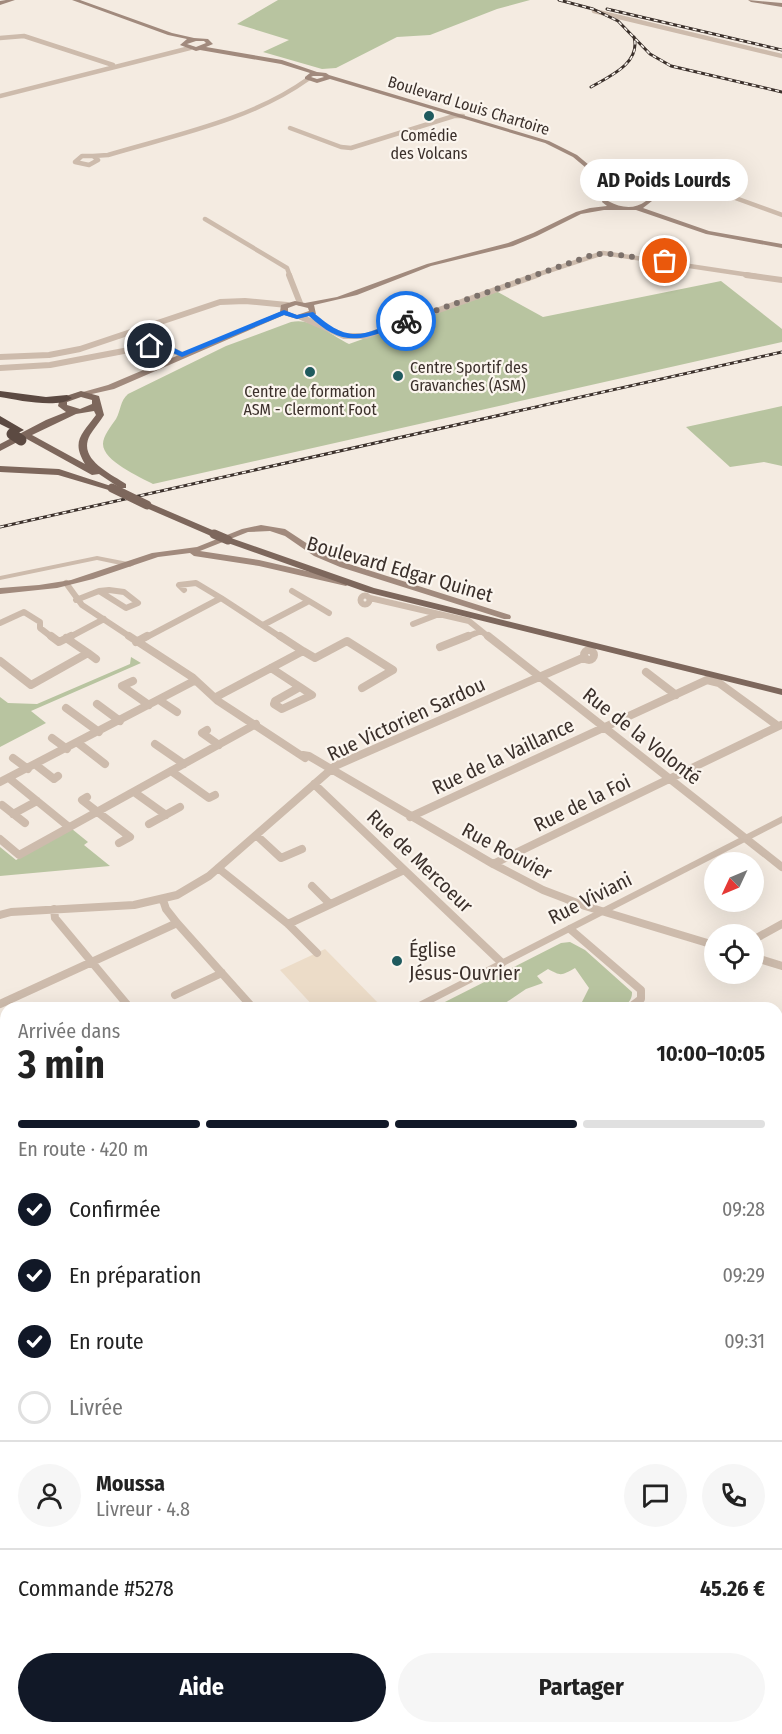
<!DOCTYPE html>
<html lang="fr">
<meta charset="utf-8">
<style>
body{margin:0;font-family:"Fira Sans Condensed",sans-serif;background:#f6f6f6;color:#222;height:100vh;display:flex;flex-direction:column;font-size:22px;white-space:nowrap}
*{box-sizing:border-box;margin:0}
p{font-size:20px;color:#767676}
.icon{flex:none;width:33px;height:33px;fill:none;stroke:currentColor;stroke-width:2;stroke-linecap:round;stroke-linejoin:round}
.map{position:relative;flex:1;overflow:hidden}
.panel{position:absolute;left:0px;top:1002px;width:783px;height:732px;display:flex;flex-direction:column;background:#fff;border-radius:18px 18px 0 0;box-shadow:0 6px 24px #0002}
.panel>*{flex:none}
.needle{width:39px;rotate:226deg}
.buttons{position:absolute;left:704px;top:852px;display:grid;gap:12px}
.buttons a{display:grid;place-items:center;width:60px;height:60px;border-radius:50%;background:#fff;box-shadow:0 6px 24px #0002;font-size:30px}
.pin{position:absolute;display:grid;place-items:center;width:51px;height:51px;color:#fff;margin:-26px;border:3px solid #fff;border-radius:50%;box-shadow:0 2px 6px #0007}
.courier{position:absolute;display:grid;place-items:center;width:60px;height:60px;margin:-30px;border:4px solid #1a73e8;border-radius:50%;background:#fff;color:#222;box-shadow:0 2px 8px #0007}
.bubble{position:absolute;height:42px;border-radius:21px;background:#fff;box-shadow:0 6px 24px #0002;font-size:20px;font-weight:700;line-height:42px;text-align:center}
.head em{font-style:normal;font-weight:700}
.head div{display:flex;flex-direction:column-reverse}
.head{display:flex;align-items:center;justify-content:space-between;height:102px;padding:0 18px}
h1{font-size:39px;font-weight:700;line-height:45px}
.bar{display:grid;grid-template-columns:repeat(4,1fr);gap:9px 6px;align-content:center;height:72px;padding:0 18px}
.bar i{height:8px;border-radius:4px;background:#e0e0e0}
.bar .active{background:#111827}
.bar p{grid-column:span 4}
.line{display:flex;align-items:center;gap:15px;padding:0 18px;border-top:2px solid #e0e0e0}
.line div{flex:1}
.round{display:grid;place-items:center;flex:none;width:63px;height:63px;border-radius:32px;background:#f6f6f6}
ol{padding:0 18px;list-style:none}
li{display:flex;align-items:center;gap:18px;height:66px}
li p{margin-inline-start:auto}
li .icon{padding:6px;border-radius:50%;background:#111827;color:#fff;stroke-width:4}
li:last-child{color:#767676}
li i{width:33px;height:33px;border:3px solid #e0e0e0;border-radius:50%}
.button{display:flex;gap:12px;margin-top:auto;padding:12px 18px}
.button a{flex:1;height:69px;border-radius:36px;background:#111827;color:#fff;font-size:24px;font-weight:700;line-height:69px;text-align:center}
.button a+a{background:#f6f6f6;color:#222}
.map>svg:first-child{display:block}
.green{fill:#b8c4a0}
.plaza{fill:#ecdcc8}
.lines{fill:none;stroke-linecap:round;stroke-linejoin:round}
.minor-far3{stroke:#cdbbac;stroke-width:4.5}
.minor-far2{stroke:#cdbbac;stroke-width:6}
.minor-far1{stroke:#cdbbac;stroke-width:8}
.minor{stroke:#cdbbac;stroke-width:10}
.tertiary{fill:#cdbbac;fill-rule:evenodd}
.secondary{fill:#a18a7d;fill-rule:evenodd}
.primary{fill:#7d675c;fill-rule:evenodd}
.motorway{fill:#5c4a42;fill-rule:evenodd}
.tram{stroke:#3b302b;stroke-width:2}
.rail-casing{stroke:#3b302b;stroke-width:3}
.rail{stroke:#fbf5ee;stroke-width:1.5;stroke-dasharray:4;stroke-linecap:butt}
.primary-bridge{stroke:#7d675c;stroke-width:9}
.motorway-bridge{stroke:#5c4a42;stroke-width:11}
.route{fill:#1a73e8}
.done{stroke:#7c716b;stroke-width:6;stroke-dasharray:0 10.8}
.poi-dot{fill:#1f5a5e;stroke:#fbf5ee;stroke-width:2}
.labels{text-anchor:middle;stroke-width:4.5;stroke-linejoin:round;paint-order:stroke}
.far-street-label{font-size:16px;fill:#3b302b;stroke:#fbf5ee}
.far-poi-label{font-size:16px;fill:#3b302b;stroke:#fbf5ee}
.street-label{font-size:20px;fill:#3b302b;stroke:#fbf5ee}
.poi-label{font-size:20px;fill:#3b302b;stroke:#fbf5ee;text-anchor:start}
</style>
<div class="map">
<svg width="782" height="1734" viewBox="0 0 782 1734">
<rect width="100%" height="100%" fill="#f4ebe1"/>
<path class="green" d="M278,0h252l-33,9 -67,26 -33,2 -61,31 -14,1 -59,-17 26,-12 -52,-16z
M721,281l61,48v13l-629,142c-13,-7 -50,-23 -50,-40 0,-8 8,-18 13,-25 5,-9 4,-18 12,-25l98,-48 65,-24c21,-5 40,13 58,22l147,-53 47,26z
M782,406v60l-18,-4 -34,5 -44,-40z
M131,657l10,6 -110,48 15,12 -46,24v-50l8,6 29,1 93,-40z
M72,829l16,13 -4,3 26,21 -110,10v-29l16,13z
M570,942l15,8 47,42c1,23 -38,16 -53,16l10,-20 -14,-20c-14,8 -14,8 -27,1l-11,7 6,7 -17,6 -28,19h-65l128,-65z
M6,1463v217l-6,-8v-205z
M114,1728h149l-7,6h-151z"/>
<path class="plaza" d="M325,949l58,59h-68l-35,-38z"/>
<g class="lines">
<path class="minor-far3" d="M594,11l188,45
M0,38l24,-2 89,29
M0,96l190,-48
M290,128l51,19 10,1 103,-32h9
M82,156h11l5,4 -9,5 -14,-3z
M93,156l15,-1c67,-20 143,-35 200,-76
M678,181l16,2 88,32
M639,192l32,-7 26,-20
M205,219l82,49 3,8
M533,276l70,-23 153,23"/>
<path class="minor-far2" d="M289,275l11,28
M746,275l36,5
M301,317l43,19h22l171,-61
M0,357l49,-2 31,-6 140,-47 25,-1 42,4
M0,368l50,-3 100,-19 16,1 16,8
M66,583l16,22 50,33
M109,590l15,2 14,11 -12,5 -27,-17z
M184,590l-5,-5 17,-2 25,15
M292,591l17,10
M360.5 600a4.5 4.5 0 1 1 9 0a4.5 4.5 0 1 1-9 0Z
M370,598l99,23 21,17
M76,600l23,-9
M0,623l24,-11 16,10v6l13,10
M413,624l26,-10
M263,625l46,-24 20,12
M68,638l36,-19
M145,638l76,-40 61,40
M464,638l17,-7"/>
<path class="minor-far1" d="M51,636l8,6 12,-6
M129,636l63,41 26,24 87,57
M488,636l294,231
M136,642l11,-6
M440,647l28,-11
M584 655a5 5 0 1 1 10 0a5 5 0 1 1-10 0Z
M303,651l12,7 32,-17 46,29 -31,18
M88,653l8,6
M0,661l31,24 57,-32 -22,-15
M271,668l29,19
M646,672l30,23
M133,681l-11,5 27,19
M300,687l12,8 -30,14 -8,-5 1,-3z
M216,697l87,-46 -23,-15
M159,700l18,12
M97,704l23,17
M66,708l33,24
M207,730l-5,3 17,12
M52,738l15,11
M78,743l27,21
M155,744l29,20
M303,755l6,1 184,108 50,26 42,16 129,39
M13,758l15,11
M36,765l18,14 4,-3
M171,771l38,27 6,-3
M10,779l59,48
M0,782l194,-101
M314,784l188,179
M134,792l32,23
M87,797l-5,3 48,37 -11,6
M2,805l23,18
M13,814l24,-13
M410,817l297,-137 12,3 59,43
M149,824l31,-17
M256,835l25,23 21,-9
M0,839l19,16 237,-131
M493,864l288,-139
M218,868l70,56 29,29
M312,886l18,18
M163,900l3,9 11,14 76,85
M54,909l1,9 75,90
M0,915l11,-3 123,-7 43,-10 32,-19 126,-110 250,-109
M288,924l116,-54
M570,929l71,61v9l-12,9
M753,940l29,-16
M753,957l29,9
M175,995l47,-22
M0,1004l177,-81
M0,1101l6,-3"/>
<path class="minor" d="M0,1115l6,8
M777,1162l5,-4
M777,1222l5,5
M777,1311l5,-3
M777,1448h5
M0,1460l6,-4
M777,1476l5,5
M0,1552l6,-5
M50,1728l4,6
M300,1728l5,6
M696,1728l6,6
M95,1734l8,-6"/>
<path class="tertiary" d="M97,556l36,7 1,2 -4,2 -33,-7 -97,20v-4z
M782,816v7l-360,185h-13l2,-2z
M6,1212v9l-6,2v-9z
M0,1300l6,1v10l-6,-1z
M782,1578v12l-5,2v-12z
M611,1728h17l-4,6h-16z"/>
<path class="secondary" d="M6,0h9l-15,5v-4z
M72,0h8l92,33 22,5 14,1 5,5 -7,3 76,13 35,12 9,1 3,2 220,66 28,14 30,25 21,9 15,2 9,10 -9,7 66,23 73,13v4l-76,-14 -70,-24h-32l-23,4 -44,22 -24,10 -82,20 -74,29 -43,10 2,9 -19,5 -13,-4 -170,74 -31,7v-4l25,-7 172,-73 1,-7 14,-4 10,2 32,-6 90,-33 81,-21 25,-10 43,-21 14,-4 17,-2 -5,-4 3,-9 14,-4 -16,-7 -30,-25 -28,-14 -215,-64 -13,4 -12,-4v-2l5,-4 -29,-9 -81,-14 -4,1 -16,-6 7,-6 -19,-4zM196,41h8l2,2 -10,4 -9,-3zM313,76h9l2,1 -7,2 -6,-2zM620,193c10,-1 19,-1 26,8 -12,9 -25,7 -38,0l2,-6zM296,305l12,3 1,3 -12,4 -9,-3v-4z
M748,0l34,3v4l-31,-5z
M261,525l24,4 35,23 26,11 164,52 1,2 -1,2h-6l-164,-52 -26,-11 -29,-20 -15,-5 -22,1 -48,19 59,9 87,20 4,3 -4,3 -87,-20 -65,-10 -4,-3 -32,4 -65,22 -36,9 -57,6v-6l39,-3 32,-5 81,-27 45,-6 45,-18z"/>
<path class="primary" d="M81,391l18,5 5,19c-4,7 -10,13 -14,20 -13,24 20,38 36,49v4h-6l-21,-14 -7,1 -67,-37 -25,13v-7l46,-24 20,-8 -8,-6 2,-8zM81,397l11,3v4l-12,5 -13,-4v-3zM94,411l2,4c-14,19 -25,26 -11,49l-53,-29 44,-21z
M0,466l59,3 58,19 -5,3 -54,-16 -58,-3z
M147,502l70,30 2,2 -5,3 -3,-1 -67,-29v-4z
M228,537l146,51 408,101v6l-416,-103 -141,-50 -2,-2z"/>
<path class="motorway" d="M0,391l46,6 21,-2 5,3c-14,11 -54,2 -72,-1z
M0,416l24,14 -6,3 -18,-9z"/>
<path class="tram" d="M0,1318l6,1
M625,1734l2,-6"/>
<g class="rail-casing">
<path id="rail" d="M559,0l34,9 25,12 32,33 21,12 111,26
M607,9l175,41
M591,87c19,-11 50,-24 43,-50
M0,527l782,-175"/>
</g>
<use href="#rail" class="rail"/>
<path class="primary-bridge" d="M112,488l35,17
M214,534l14,6"/>
<path class="motorway-bridge" d="M12,434l9,6"/>
</g>
<path class="route" d="M284,310l13,5 16,-3c39,35 50,21 93,7l4,2c-8,5 -18,8 -27,11 -32,12 -49,7 -74,-16l-12,3 -13,-4 -102,42 -18,-8 -18,-3 20,-2 16,8z"/>
<g class="lines">
<path class="done" d="M406,321l189,-67h16l54,7"/>
</g>
<g class="poi-dot">
<circle cx="429" cy="116" r="6"/>
<circle cx="310" cy="372" r="6"/>
<circle cx="398" cy="376" r="6"/>
<circle cx="397" cy="961" r="6"/>
</g>
<g class="labels">
<g class="far-street-label">
<text transform="translate(469 105) rotate(17)" y="6">Boulevard Louis Chartoire</text>
</g>
<g class="far-poi-label">
<text x="429" y="141">Comédie<tspan x="429" dy="18">des Volcans</tspan></text>
<text x="410" y="373" text-anchor="start">Centre Sportif des<tspan x="410" dy="18">Gravanches (ASM)</tspan></text>
<text x="310" y="397">Centre de formation<tspan x="310" dy="18">ASM - Clermont Foot</tspan></text>
</g>
<g class="street-label">
<text transform="translate(400 569) rotate(16)" y="7">Boulevard Edgar Quinet</text>
<text transform="translate(406 719) rotate(-25)" y="7">Rue Victorien Sardou</text>
<text transform="translate(642 736) rotate(38)" y="7">Rue de la Volonté</text>
<text transform="translate(503 756) rotate(-25)" y="7">Rue de la Vaillance</text>
<text transform="translate(582 803) rotate(-26)" y="7">Rue de la Foi</text>
<text transform="translate(507 851) rotate(28)" y="7">Rue Rouvier</text>
<text transform="translate(420 861) rotate(44)" y="7">Rue de Mercoeur</text>
<text transform="translate(590 898) rotate(-27)" y="7">Rue Viviani</text>
</g>
<g class="poi-label">
<text x="409" y="957">Église<tspan x="409" dy="23">Jésus-Ouvrier</tspan></text>
</g>
</g>
</svg>
<div class="buttons">
<a><svg class="needle" viewBox="-14 -14 28 28"><path d="M0-13l5 13h-10z" fill="#e53935"/><path d="M0 13l5-13h-10z" fill="#767676"/></svg></a>
<a><svg class="icon" aria-label="locate" viewBox="0 0 24 24"><circle cx="12" cy="12" r="6"/><path d="M12 2v4M12 18v4M2 12h4M18 12h4"/></svg></a>
</div>
<div class="pin" style="left:665px;top:261px;background:#ea580c"><svg class="icon" aria-label="bag" viewBox="0 0 24 24"><path d="M5 8h14l-1 12H6zM9 8a3 3 0 0 1 6 0"/></svg></div>
<div class="pin" style="left:150px;top:346px;background:#1f2937"><svg class="icon" aria-label="home" viewBox="0 0 24 24"><path d="M3 11l9-7 9 7M6 9v11h12V9"/></svg></div>
<div class="courier" style="left:406px;top:321px"><svg class="icon" aria-label="bike" viewBox="0 0 24 24"><circle cx="6" cy="16" r="4"/><circle cx="18" cy="16" r="4"/><path d="M6 16l4-8h5l3 8M10 8l3 8H6M13 5h3"/></svg></div>
<div class="bubble" style="left:580px;top:159px;width:168px">AD Poids Lourds</div>
<section class="panel">
<div class="head"><div><h1>3 min</h1><p>Arrivée dans</p></div><em>10:00–10:05</em></div>
<div class="bar"><i class="active"></i><i class="active"></i><i class="active"></i><i></i><p>En route · 420 m</p></div>
<ol>
<li><svg class="icon" aria-label="check" viewBox="0 0 24 24"><path d="M5 12l5 5 9-10"/></svg>Confirmée<p>09:28</p></li>
<li><svg class="icon" aria-label="check" viewBox="0 0 24 24"><path d="M5 12l5 5 9-10"/></svg>En préparation<p>09:29</p></li>
<li><svg class="icon" aria-label="check" viewBox="0 0 24 24"><path d="M5 12l5 5 9-10"/></svg>En route<p>09:31</p></li>
<li><i></i>Livrée</li>
</ol>
<div class="line" style="height:108px"><a class="round"><svg class="icon" aria-label="person" viewBox="0 0 24 24"><circle cx="12" cy="8" r="4"/><path d="M4 21q1-7 8-7t8 7"/></svg></a><div><b>Moussa</b><p>Livreur · 4.8</p></div><a class="round"><svg class="icon" aria-label="chat" viewBox="0 0 24 24"><path d="M4 5h16v11H9l-5 4z"/></svg></a><a class="round"><svg class="icon" aria-label="phone" viewBox="0 0 24 24"><path d="M5 4h4l2 5-3 2q2 4 5 5l2-3 5 2v4C11 20 4 13 5 4z"/></svg></a></div>
<div class="line" style="height:78px"><div>Commande #5278</div><b>45.26 €</b></div>
<div class="button"><a>Aide</a><a>Partager</a></div>
</section>
</div>
